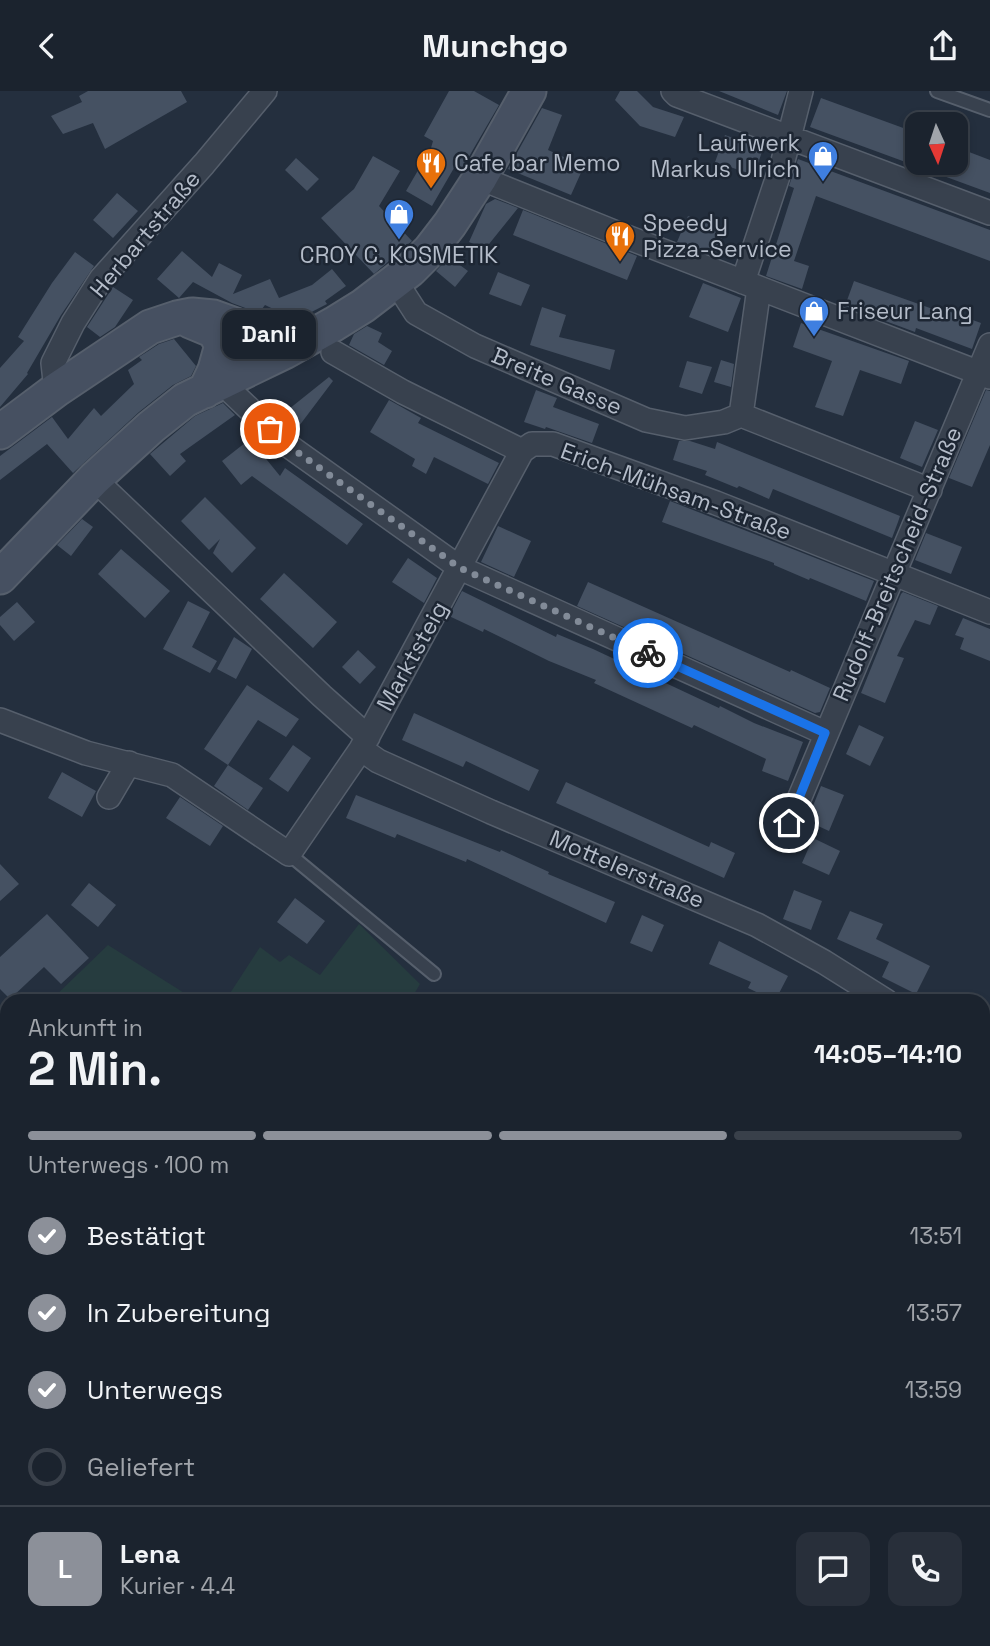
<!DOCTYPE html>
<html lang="de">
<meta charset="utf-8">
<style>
body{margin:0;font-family:"Space Grotesk",sans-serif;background:#282f3a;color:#f1f3f6;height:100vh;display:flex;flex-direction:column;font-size:26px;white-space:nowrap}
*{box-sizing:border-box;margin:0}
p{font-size:23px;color:#a0a4aa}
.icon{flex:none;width:38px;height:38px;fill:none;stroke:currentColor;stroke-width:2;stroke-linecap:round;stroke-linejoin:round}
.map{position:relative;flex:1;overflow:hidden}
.details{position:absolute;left:0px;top:903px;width:990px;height:653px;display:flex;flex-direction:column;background:#1b232e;border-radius:21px 21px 0 0;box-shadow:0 4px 10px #0003,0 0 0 2px #39404a}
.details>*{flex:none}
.needle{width:46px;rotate:177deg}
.buttons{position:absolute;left:905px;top:21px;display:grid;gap:14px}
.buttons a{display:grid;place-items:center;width:63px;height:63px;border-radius:14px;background:#1b232e;box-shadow:0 4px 10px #0003,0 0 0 2px #39404a;font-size:35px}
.pin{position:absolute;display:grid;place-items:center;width:60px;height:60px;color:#fff;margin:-30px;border:4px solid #fff;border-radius:50%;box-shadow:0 2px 7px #0007}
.courier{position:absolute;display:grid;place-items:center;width:70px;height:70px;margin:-35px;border:5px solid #1a73e8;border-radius:50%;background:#fff;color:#222;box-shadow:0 2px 9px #0007}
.bubble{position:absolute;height:49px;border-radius:14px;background:#1b232e;box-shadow:0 4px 10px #0003,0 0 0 2px #39404a;font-size:23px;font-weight:700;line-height:49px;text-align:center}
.head em{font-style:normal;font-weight:700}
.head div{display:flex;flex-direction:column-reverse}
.head{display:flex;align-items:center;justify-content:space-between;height:119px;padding:0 28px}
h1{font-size:46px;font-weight:700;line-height:52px}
.bar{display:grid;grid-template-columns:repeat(4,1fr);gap:10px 7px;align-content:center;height:84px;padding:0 28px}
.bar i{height:9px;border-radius:5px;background:#39404a}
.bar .current{background:#8c9099}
.bar p{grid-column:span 4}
.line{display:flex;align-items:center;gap:18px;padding:0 28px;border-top:2px solid #39404a}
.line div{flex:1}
.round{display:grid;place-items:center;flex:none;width:74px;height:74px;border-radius:14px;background:#282f3a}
ol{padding:0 28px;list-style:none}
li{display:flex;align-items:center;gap:21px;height:77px}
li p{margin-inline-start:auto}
li .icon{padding:7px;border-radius:50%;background:#8c9099;color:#fff;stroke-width:4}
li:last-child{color:#a0a4aa}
li i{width:38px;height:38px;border:4px solid #39404a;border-radius:50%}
header{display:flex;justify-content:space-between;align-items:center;height:91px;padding:0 28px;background:#1b232e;font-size:32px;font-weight:700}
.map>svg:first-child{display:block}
.green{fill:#263c3f}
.building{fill:#455162}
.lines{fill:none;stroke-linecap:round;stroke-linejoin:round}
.service-casing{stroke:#565f6c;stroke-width:16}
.minor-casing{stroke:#565f6c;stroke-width:26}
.secondary-casing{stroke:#565f6c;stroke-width:37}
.service{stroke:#38414e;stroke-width:12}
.minor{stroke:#38414e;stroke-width:23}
.secondary{stroke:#465061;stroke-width:33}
.tram{stroke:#5a6575;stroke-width:2}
.done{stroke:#828b98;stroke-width:7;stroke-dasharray:0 12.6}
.route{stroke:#1a73e8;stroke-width:9}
.labels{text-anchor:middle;stroke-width:5;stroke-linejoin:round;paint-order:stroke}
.poi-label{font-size:23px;fill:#b4bcc9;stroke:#1d2633;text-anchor:start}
.street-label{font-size:23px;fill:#b4bcc9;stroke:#1d2633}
</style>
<header><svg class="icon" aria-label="back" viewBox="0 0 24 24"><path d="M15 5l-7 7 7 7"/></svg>Munchgo<svg class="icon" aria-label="share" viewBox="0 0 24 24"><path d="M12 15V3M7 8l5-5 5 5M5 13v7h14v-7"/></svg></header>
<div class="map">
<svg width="990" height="1555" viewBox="0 0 990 1555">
<rect width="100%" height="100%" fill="#242f3e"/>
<path class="green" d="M359,833l61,60 -10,17h-185l35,-54 20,15 9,-7 31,20z
M108,854l89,56h-147z
M0,941l7,6v167l-7,1z
M0,1305l7,6v238h358l2,6h-367z
M990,1306v249h-120l-7,-6h121v-237z"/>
<path class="building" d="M88,0h93l6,11 -82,47 -12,-26 -30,11 -12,-18 31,-14 -3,-6z
M449,0h25l25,14 -39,67 -6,-4 -22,38 -26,-15 25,-43 2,-7 -9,-5z
M620,0h17l16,16 31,10 -9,20 -35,-11 -25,-26z
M719,0h68l-9,24z
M821,7l96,35v30h39v-16l34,13v33l-180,-66z
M542,17l20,7 -14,35 36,16 -13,29 -63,-26z
M725,44l38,14 -9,26 -39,-13z
M373,65l27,15 -21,35 33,35 -38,33 -53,-56 33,-29z
M296,67l23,21 -12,12 -22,-21z
M798,68l192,71v31l-174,-65 -22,65 15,5 -7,23 -36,-13 28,-88 -5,-2z
M117,102l21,18 -25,27 -20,-18z
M495,108l23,9 -33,41 -16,-7 17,-38z
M523,119l114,46 -10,24 -114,-45z
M688,125l37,14 -10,26 -38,-14z
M182,160l30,26 7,-14 23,12 -9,19 37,-15 9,19 33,-13 20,-16 14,17 -21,15 2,3 -31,16 -31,-15 -6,8 -27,-10 -39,-21 -14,16 -22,-19z
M75,161l19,14 -33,49 -34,58 1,1 -28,33v-39l24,-27 -6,-4 34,-54z
M449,166l19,14 -13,16 -19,-16z
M498,181l32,13 -9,21 -32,-12z
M854,190l90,32 1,-3 36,13 -9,26 -56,-21 -1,4 -70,-26z
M703,192l38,15 -13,34 -39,-15z
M113,196l20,13 -18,27 -15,10 -13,-10z
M542,216l24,8 -7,22 56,13 -5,20 -80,-25z
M801,232l108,38 -8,23 -41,-14 -17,46 -28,-9 17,-46 -39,-14z
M367,235l15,7 -4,9 14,9 -8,14 -35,-20 5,-11z
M174,248l22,27 -5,10 -18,9 -34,27 -66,61 -26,-29 -47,36v-24l52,-39 16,22 26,-31 7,8 33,-32 -6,-14 14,-10 -3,-3 20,-13z
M721,269l13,4 -3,23 -17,-5z
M687,270l25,6 -10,27 -23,-7z
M329,286l4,4 -37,49 -17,-13z
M536,299l21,8 -4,9 46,17 -7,19 -46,-16 -1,2 -21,-7z
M986,299l4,1v54l-18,42 -23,-9z
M389,309l32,18 -3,5 81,40 -11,21 -54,-27 -8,17 -14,-8 3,-7 -45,-27z
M223,312l12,12 -55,39 6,7 -16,15 -20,-22 45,-38z
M915,330l23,9 -16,37 -22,-9z
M250,348l30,37 5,-8 78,56 -16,21 -95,-69 -11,9 -19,-24z
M679,350h11l25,8 2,-7 183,74 -2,6 -6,16 -119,-49 -4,10 -30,-13 -2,2 -32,-13 2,-4 -34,-11z
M205,406l51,51 -24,25 -19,-20 7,-14 -11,11 -28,-29z
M670,410l204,80 -8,20 -56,-23 -1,2 -35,-15v-2l-112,-41z
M82,428l11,8 -22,29 -14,-11z
M498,435l33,15 -17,36 -33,-15z
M926,442l36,14 -11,27 -36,-14z
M121,458l49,42 -25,27 -47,-44z
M408,467l29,20 -13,25 -32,-21z
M284,482l53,49 -24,26 -53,-49z
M588,491l202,90 1,-2 39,18 -10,24 -5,1 -238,-107z
M462,500l94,46 1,-3 36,15 126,59 1,-2 34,17 49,19 -15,39 -26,-10 4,-12 -72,-34 -2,3 -98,-45 2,-3 -47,-19 -65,-32 -1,3 -34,-16z
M903,501l35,14 -8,19 -15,-5 -18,36 7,2 -19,45 -24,-10 40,-99z
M188,510l22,11 -18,35 25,14 -7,12 -47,-24z
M17,511l18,20 -21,19 -14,-16v-8z
M963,527l27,11v32l-30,-12 4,-11 -9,-3z
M234,546l18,12 -16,30 -19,-10z
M358,559l18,17 -16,17 -18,-17z
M247,594l52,34 -13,18 -28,-17 -30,45 -24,-16z
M414,622l125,57 -10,21 -63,-30 -3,6 -61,-27z
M859,634l25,12 -14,29 -24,-12z
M293,654l18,13 -23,34 -19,-13z
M228,674l35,23 -15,22 -34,-24z
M62,681l34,19 -14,26 -34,-19z
M566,691l143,65 2,-5 24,11 -11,25 -168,-75z
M821,695l23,9 -15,36 -22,-10z
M356,704l144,57 1,-2 48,22 -1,2 67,28 -9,21 -139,-64 -1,3 -69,-28 -2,4 -49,-20z
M180,706l43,29 -13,20 -44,-28z
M813,747l27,13 -11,24 -27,-12z
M0,773l19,20 -19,17z
M89,792l27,22 -18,22 -27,-22z
M794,799l28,11 -11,29 -28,-11z
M295,807l30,23 -18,23 -30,-22z
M850,820l33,13 -7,15 54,27 -14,28 -34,-17 7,-15 -52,-23z
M47,823l42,44 -28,26 -17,-17 -34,32 -10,-10v-32z
M642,824l22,10 -12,27 -22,-9z
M719,850l69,35 -13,25 -27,-13 3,-6 -42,-18z"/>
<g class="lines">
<g class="service-casing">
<path id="service" d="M937,0l53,19
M289,763l145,120"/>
</g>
<g class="minor-casing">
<path id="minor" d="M673,0l4,4 313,118
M480,87l139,56 371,143
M396,191l20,31 59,33 171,74 39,8 39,-6 17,-7 189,75
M743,191l40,-121 18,-70
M333,261l70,40 119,59 10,-7h21l163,59 274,109
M222,292l64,61 174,124 365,165
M56,299l-3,-27 20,-40 28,-44 103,-115 61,-73
M741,324l18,-127
M94,388l228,217 46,41
M0,629l86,33 86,22 117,79 72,-105 161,-298
M361,658l17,12 113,51 266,113 67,37 62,39
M109,706l20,-34
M789,732l201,-478
M984,960l6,-8
M984,989l6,6"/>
</g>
<g class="secondary-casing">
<path id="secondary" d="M190,230l24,10 8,14 -7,25 -10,21
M0,341l56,-42 94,-63 27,-9 15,-3 21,2 42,15 47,9
M0,486l94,-98 57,-52 34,-27 99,-48 50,-28 29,-18 47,-36 20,-20 20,-26 30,-46 49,-87"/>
</g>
<use href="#service" class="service"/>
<use href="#minor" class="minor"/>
<use href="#secondary" class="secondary"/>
<path class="tram" d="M0,1091l7,-2
M906,1549l7,6"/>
</g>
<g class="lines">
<path class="done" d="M270,338l16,15 174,124 188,85"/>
<path class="route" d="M648,562l177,80 -36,90"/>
</g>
<defs>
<g id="shop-pin" transform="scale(1.575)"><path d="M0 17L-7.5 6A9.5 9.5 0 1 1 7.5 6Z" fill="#3f7fe0" stroke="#1d2633"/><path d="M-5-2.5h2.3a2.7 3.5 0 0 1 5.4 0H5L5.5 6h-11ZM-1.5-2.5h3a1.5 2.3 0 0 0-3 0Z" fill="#fff"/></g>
<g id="restaurant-pin" transform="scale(1.575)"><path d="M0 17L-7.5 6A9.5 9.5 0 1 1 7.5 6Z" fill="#e8710a" stroke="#1d2633"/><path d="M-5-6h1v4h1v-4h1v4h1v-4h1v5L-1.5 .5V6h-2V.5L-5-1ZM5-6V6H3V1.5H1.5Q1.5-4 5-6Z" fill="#fff"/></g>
</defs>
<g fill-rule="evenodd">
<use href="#shop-pin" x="823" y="65"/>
<use href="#restaurant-pin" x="431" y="72"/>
<use href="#shop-pin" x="399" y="123"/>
<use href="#restaurant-pin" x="620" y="145"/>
<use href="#shop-pin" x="814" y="220"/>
</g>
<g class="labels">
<g class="poi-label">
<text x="800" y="60" text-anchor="end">Laufwerk<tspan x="800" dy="26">Markus Ulrich</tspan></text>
<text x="454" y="80">Cafe bar Memo</text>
<text x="643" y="140">Speedy<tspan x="643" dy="26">Pizza-Service</tspan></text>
<text x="399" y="172" text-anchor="middle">CROY C. KOSMETIK</text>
<text x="837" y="228">Friseur Lang</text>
</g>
<g class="street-label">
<text transform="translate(145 143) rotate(-50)" y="8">Herbartstraße</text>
<text transform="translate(557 290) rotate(23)" y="8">Breite Gasse</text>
<text transform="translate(676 400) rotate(20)" y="8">Erich-Mühsam-Straße</text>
<text transform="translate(897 473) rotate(-67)" y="8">Rudolf-Breitscheid-Straße</text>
<text transform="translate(412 565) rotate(-61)" y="8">Marktsteig</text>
<text transform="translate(627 778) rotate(23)" y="8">Mottelerstraße</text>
</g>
</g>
</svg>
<div class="buttons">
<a><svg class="needle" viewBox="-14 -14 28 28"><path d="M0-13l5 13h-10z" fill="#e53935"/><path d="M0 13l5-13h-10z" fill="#a0a4aa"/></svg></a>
</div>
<div class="pin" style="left:270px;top:338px;background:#ea580c"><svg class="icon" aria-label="bag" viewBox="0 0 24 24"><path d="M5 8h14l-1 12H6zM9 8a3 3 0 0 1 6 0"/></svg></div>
<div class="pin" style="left:789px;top:732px;background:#1f2937"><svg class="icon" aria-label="home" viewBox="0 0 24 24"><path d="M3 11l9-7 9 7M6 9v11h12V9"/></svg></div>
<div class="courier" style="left:648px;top:562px"><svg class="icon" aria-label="bike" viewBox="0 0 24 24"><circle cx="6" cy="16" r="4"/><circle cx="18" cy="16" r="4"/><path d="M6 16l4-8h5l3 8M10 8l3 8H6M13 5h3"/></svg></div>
<div class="bubble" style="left:222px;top:219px;width:94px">Danli</div>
<section class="details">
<div class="head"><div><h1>2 Min.</h1><p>Ankunft in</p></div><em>14:05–14:10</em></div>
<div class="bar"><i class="current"></i><i class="current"></i><i class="current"></i><i></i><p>Unterwegs · 100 m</p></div>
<ol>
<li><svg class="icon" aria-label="check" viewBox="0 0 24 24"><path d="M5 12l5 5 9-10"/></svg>Bestätigt<p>13:51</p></li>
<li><svg class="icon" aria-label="check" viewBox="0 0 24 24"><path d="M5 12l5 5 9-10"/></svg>In Zubereitung<p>13:57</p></li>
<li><svg class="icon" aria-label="check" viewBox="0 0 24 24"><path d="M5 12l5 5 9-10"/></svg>Unterwegs<p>13:59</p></li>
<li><i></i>Geliefert</li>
</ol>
<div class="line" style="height:126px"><b class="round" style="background:#8c9099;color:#fff">L</b><div><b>Lena</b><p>Kurier · 4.4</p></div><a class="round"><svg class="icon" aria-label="chat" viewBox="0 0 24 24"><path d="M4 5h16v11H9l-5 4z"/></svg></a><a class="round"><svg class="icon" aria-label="phone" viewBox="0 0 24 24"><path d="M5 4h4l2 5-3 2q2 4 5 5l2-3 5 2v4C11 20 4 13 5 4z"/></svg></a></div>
</section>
</div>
